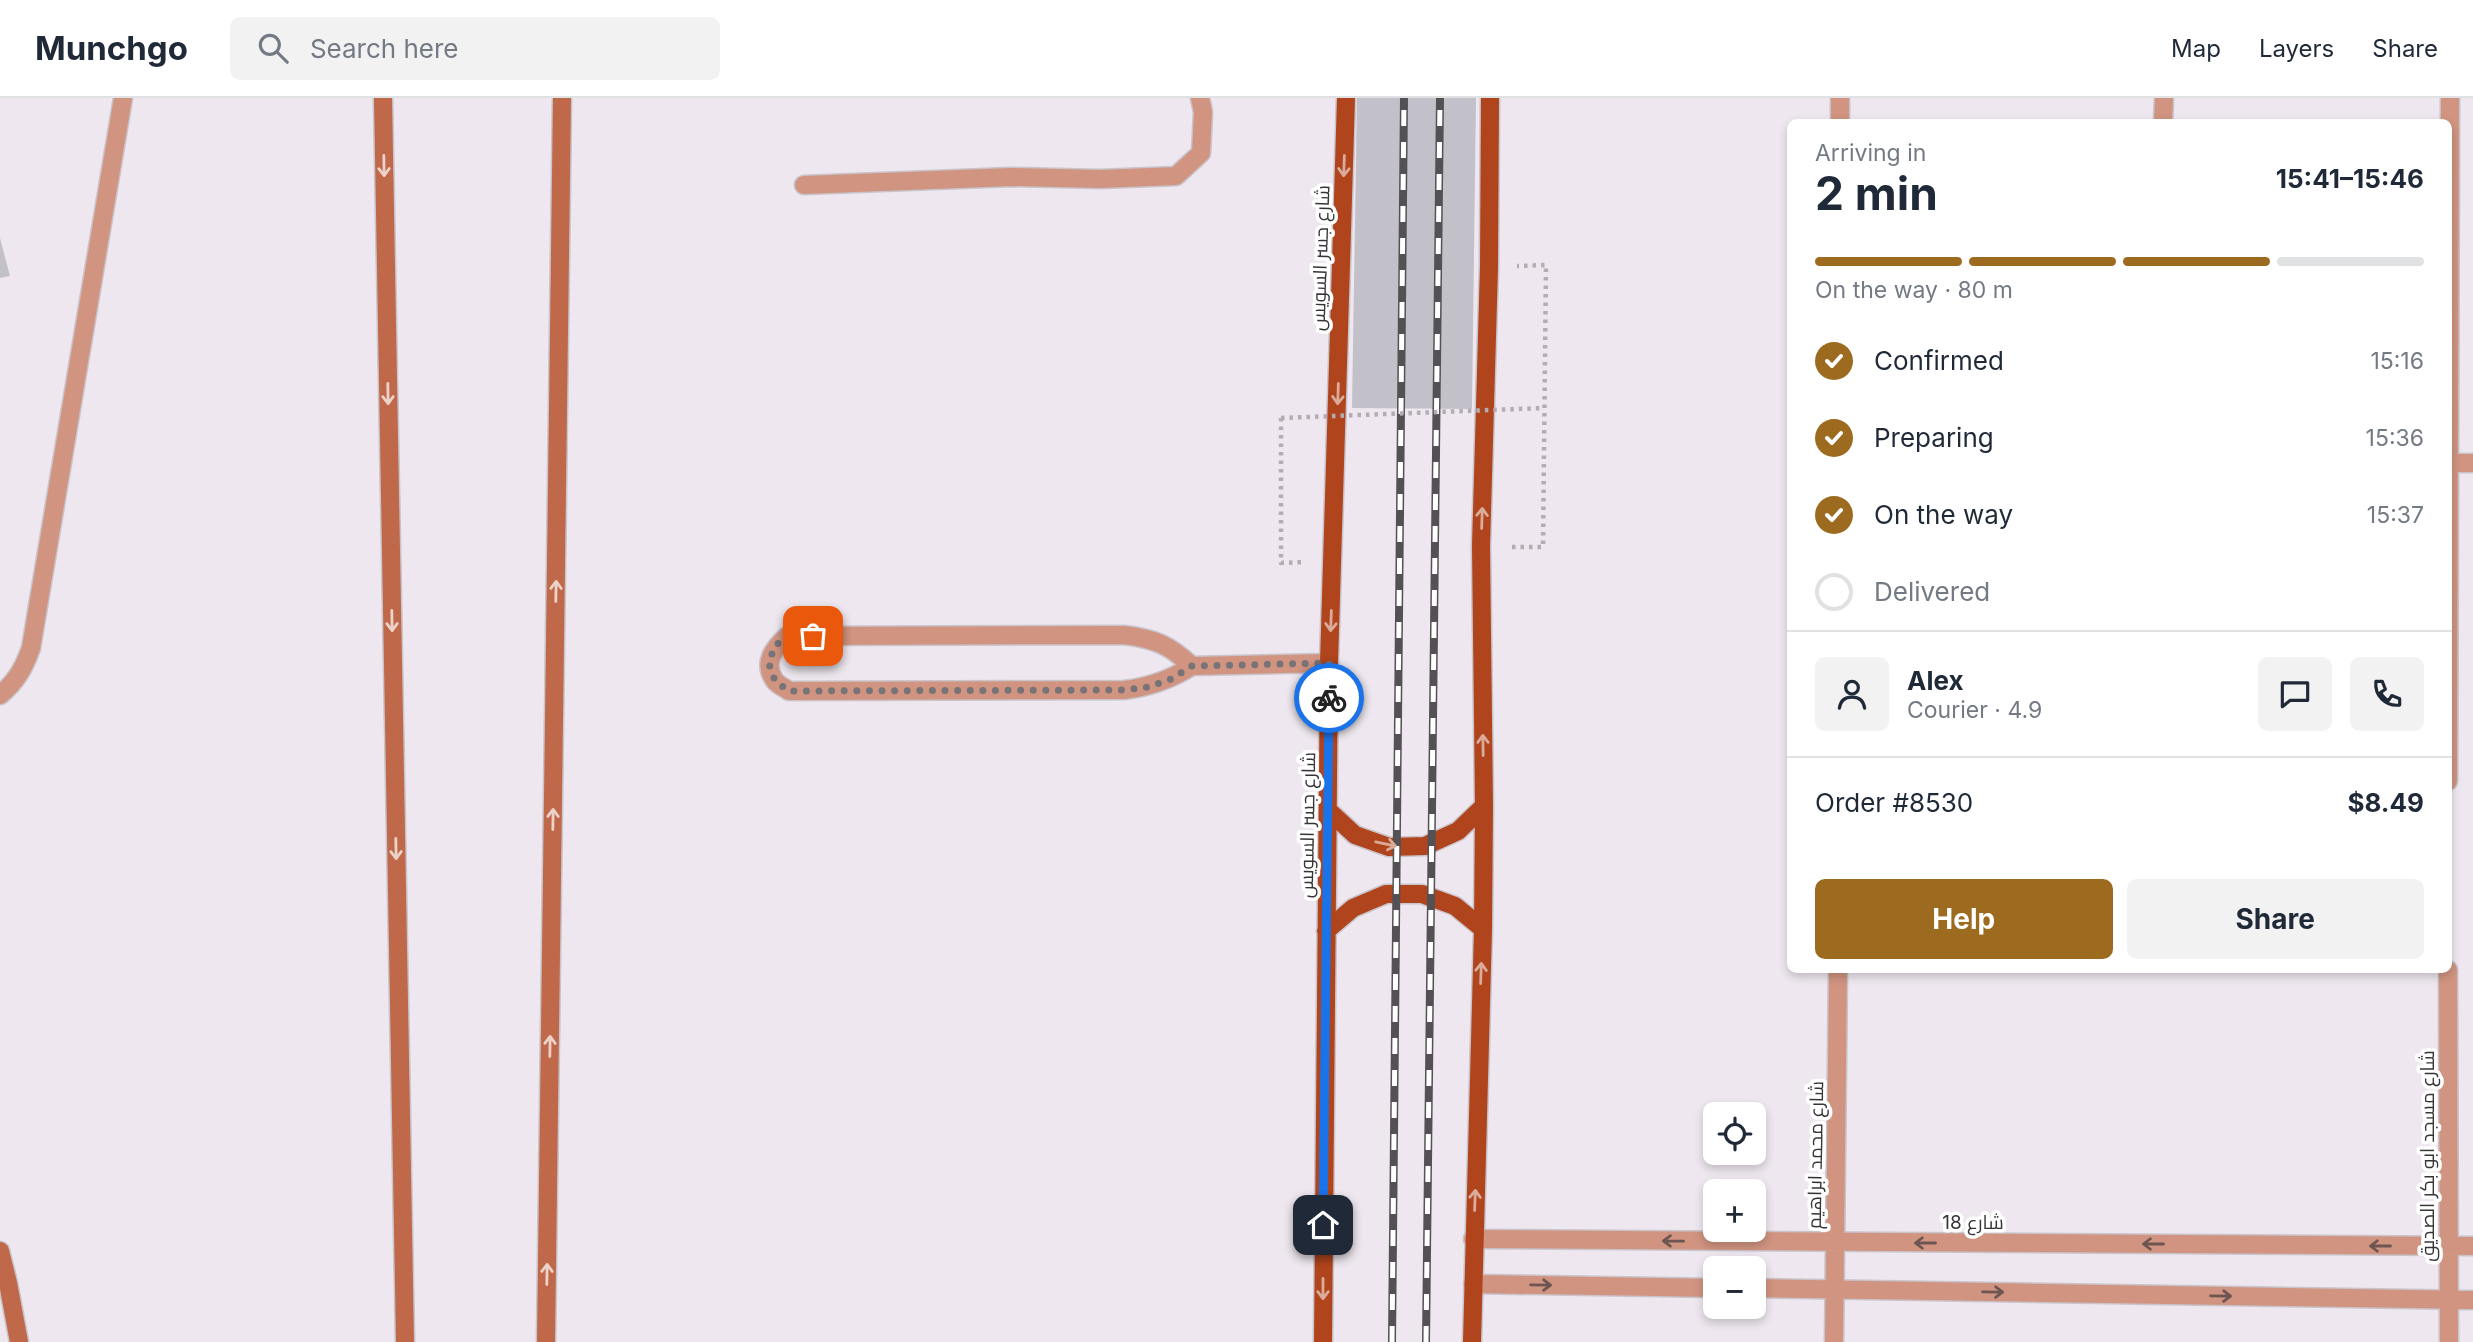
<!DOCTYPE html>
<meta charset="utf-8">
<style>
body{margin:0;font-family:Inter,Cairo,sans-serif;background:#f2f2f3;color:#1f2937;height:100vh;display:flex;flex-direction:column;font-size:26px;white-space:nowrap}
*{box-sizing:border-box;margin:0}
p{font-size:23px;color:#747a83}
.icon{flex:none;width:38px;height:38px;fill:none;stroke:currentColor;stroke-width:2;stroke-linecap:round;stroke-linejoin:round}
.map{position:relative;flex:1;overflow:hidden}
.details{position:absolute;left:1787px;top:21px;width:665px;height:854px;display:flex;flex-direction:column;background:#fff;border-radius:10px;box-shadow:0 4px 10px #0003}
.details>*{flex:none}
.fabs{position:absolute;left:1703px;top:1004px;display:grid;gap:14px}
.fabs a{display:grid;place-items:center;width:63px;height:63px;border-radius:10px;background:#fff;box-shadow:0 4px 10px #0003;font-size:35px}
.pin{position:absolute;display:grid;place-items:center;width:60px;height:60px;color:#fff;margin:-30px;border-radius:14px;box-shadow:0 4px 10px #0006}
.courier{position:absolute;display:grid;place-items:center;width:70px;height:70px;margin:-35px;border:5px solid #1a73e8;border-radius:50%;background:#fff;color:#222;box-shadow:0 2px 9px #0007}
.headline em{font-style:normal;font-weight:700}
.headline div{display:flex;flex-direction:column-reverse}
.headline{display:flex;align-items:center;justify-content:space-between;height:119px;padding:0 28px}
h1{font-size:46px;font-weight:700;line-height:52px}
.bar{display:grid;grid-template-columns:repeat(4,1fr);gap:10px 7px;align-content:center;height:84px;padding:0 28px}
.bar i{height:9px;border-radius:5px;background:#e0e1e3}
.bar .current{background:#9d6b20}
.bar p{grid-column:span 4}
.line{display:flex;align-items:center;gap:18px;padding:0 28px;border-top:2px solid #e0e1e3}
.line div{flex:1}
.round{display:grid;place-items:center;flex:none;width:74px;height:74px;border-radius:10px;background:#f2f2f3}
ol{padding:0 28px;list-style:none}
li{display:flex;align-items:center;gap:21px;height:77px}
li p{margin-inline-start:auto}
li .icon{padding:7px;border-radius:50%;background:#9d6b20;color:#fff;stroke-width:4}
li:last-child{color:#747a83}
li i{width:38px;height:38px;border:4px solid #e0e1e3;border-radius:50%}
.action{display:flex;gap:14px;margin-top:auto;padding:14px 28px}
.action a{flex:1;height:80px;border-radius:10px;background:#9d6b20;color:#fff;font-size:28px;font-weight:700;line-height:80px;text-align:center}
.action a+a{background:#f2f2f3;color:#1f2937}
header{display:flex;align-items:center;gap:42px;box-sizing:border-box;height:98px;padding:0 35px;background:#fff;border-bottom:2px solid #e0e1e3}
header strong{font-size:33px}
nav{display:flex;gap:38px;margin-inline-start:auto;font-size:24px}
.search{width:490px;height:63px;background:#f2f2f3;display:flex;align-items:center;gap:18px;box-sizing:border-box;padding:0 24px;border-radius:10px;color:#747a83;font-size:26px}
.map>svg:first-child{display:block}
.building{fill:#c2c1ca}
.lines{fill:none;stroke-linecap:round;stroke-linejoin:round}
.lane-casing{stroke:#c9c3ca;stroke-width:21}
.street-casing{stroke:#c9c3ca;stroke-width:21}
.secondary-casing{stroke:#c9c3ca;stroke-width:21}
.primary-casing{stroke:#c9c3ca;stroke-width:21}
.path{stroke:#b3adb3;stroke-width:4.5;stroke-dasharray:3.5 5;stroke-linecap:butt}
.lane{stroke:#d19480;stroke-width:18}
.street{stroke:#d19480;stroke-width:18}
.secondary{stroke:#bf684a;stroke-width:18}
.primary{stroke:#b0441c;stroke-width:18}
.rail-casing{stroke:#545154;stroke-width:8}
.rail{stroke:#fff;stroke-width:5;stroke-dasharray:16;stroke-linecap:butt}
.path-bridge{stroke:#b3adb3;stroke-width:4.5;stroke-dasharray:3.5 5;stroke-linecap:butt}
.oneway{stroke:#ecd2c9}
.oneway2{stroke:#dbab99}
.oneway3{stroke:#6d5651}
.done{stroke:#777377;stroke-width:7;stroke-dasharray:0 12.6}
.route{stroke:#1a73e8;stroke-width:9}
.labels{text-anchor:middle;stroke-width:7;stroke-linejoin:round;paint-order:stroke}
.street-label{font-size:19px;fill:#373437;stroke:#fff}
</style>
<header>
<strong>Munchgo</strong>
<div class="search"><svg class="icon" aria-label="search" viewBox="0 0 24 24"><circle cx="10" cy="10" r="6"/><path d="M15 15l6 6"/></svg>Search here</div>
<nav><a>Map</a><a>Layers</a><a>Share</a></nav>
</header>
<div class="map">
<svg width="2473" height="1244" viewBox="0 0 2473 1244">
<rect width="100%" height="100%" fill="#eee7ef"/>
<path class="building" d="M1357,0h119l-4,311 -120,-1z
M0,140l10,38 -10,2z"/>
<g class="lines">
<g class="lane-casing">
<path id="lane" d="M804,87l207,-8 89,2 76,-3 25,-23 2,-41 -3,-14
M1124,537c32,4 45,10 68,31 -22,14 -42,21 -68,24l-335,1c-4,-3 -11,-6 -14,-10 -13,-18 -1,-33 12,-45z
M1192,568l137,-3"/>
</g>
<g class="street-casing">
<path id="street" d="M1840,24v-24
M2163,24l1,-24
M2449,365h24
M0,597c16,-13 24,-27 31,-47l92,-550
M2448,683l2,-683
M2448,872l1,372
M1473,1141l1000,7
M1473,1186l242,4
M1754,1190l719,12
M1834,1244l4,-372"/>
</g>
<g class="secondary-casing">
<path id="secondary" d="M383,0l22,1244
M0,1153l8,32 11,59
M546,1244l16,-1244"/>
</g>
<g class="primary-casing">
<path id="primary" d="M1329,713l26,24 34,12 36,-1 33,-15 26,-25
M1326,833l27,-23 33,-14h36l33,12 28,23
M1323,1244l6,-679 17,-565
M1472,1244l11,-413 1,-123 -3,-260 8,-279 1,-169"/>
</g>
<path class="path" d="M1281,320v145l23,-1
M1512,449h31l3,-282 -29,1"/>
<use href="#lane" class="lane"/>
<use href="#street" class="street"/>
<use href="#secondary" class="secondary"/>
<use href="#primary" class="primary"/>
<g class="rail-casing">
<path id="rail" d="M1392,1244l12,-1244
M1426,1244l14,-1244"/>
</g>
<use href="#rail" class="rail"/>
<path class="path-bridge" d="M1281,320l263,-10"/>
</g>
<defs><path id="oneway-shaft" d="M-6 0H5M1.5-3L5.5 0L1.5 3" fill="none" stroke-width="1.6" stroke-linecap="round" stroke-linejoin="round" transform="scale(1.75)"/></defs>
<g class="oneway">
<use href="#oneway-shaft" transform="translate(384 68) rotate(89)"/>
<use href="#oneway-shaft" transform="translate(388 296) rotate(89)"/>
<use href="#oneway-shaft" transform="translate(556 493) rotate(-89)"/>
<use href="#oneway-shaft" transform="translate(392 523) rotate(89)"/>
<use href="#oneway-shaft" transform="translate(553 721) rotate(-89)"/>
<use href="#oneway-shaft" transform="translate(396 751) rotate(89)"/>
<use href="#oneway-shaft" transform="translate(550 948) rotate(-89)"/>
<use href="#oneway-shaft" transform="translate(547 1176) rotate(-89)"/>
</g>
<g class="oneway2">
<use href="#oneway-shaft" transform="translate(1344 68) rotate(92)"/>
<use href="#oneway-shaft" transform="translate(1338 296) rotate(92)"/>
<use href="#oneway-shaft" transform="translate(1482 420) rotate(-88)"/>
<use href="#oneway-shaft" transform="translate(1331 523) rotate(92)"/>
<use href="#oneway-shaft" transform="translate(1483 647) rotate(-91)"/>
<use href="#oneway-shaft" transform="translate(1386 746) rotate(12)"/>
<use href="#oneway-shaft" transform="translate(1481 875) rotate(-88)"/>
<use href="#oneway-shaft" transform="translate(1475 1102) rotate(-88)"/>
<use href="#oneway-shaft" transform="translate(1323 1191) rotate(90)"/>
</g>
<g class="oneway3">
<use href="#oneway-shaft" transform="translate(1673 1143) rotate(-179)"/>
<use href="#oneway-shaft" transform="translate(1925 1145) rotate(-180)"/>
<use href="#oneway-shaft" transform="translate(2153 1146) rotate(-180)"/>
<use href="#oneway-shaft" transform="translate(2380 1148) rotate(-180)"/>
<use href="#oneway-shaft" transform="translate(1541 1187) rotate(1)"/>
<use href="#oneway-shaft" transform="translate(1993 1194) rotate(1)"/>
<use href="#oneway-shaft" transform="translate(2221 1198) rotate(1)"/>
</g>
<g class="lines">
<path class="done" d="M813,538h-26l-13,11 -5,17 6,17 14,10 335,-1 24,-3 23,-8 21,-13 137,-3v35"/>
<path class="route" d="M1323,1127l6,-527"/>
</g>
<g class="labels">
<g class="street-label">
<text transform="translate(1320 160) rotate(-88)" y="7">شارع جسر السويس</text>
<text transform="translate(1307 727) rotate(-89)" y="7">شارع جسر السويس</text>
<text transform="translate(1815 1057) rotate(-89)" y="7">شارع محمد ابراهيم</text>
<text transform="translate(2427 1058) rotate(-90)" y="7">شارع مسجد ابو بكر الصديق</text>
<text x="1973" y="1131">شارع 18</text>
</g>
</g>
</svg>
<div class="fabs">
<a><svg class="icon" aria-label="locate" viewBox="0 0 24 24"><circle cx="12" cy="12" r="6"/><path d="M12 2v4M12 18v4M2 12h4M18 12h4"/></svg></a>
<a>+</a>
<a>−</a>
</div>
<div class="pin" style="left:813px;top:538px;background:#ea580c"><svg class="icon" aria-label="bag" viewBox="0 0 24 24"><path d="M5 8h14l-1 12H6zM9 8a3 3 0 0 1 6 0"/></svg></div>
<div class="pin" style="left:1323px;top:1127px;background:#1f2937"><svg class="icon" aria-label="home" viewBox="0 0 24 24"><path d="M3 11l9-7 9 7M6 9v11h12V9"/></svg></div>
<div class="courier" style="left:1329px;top:600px"><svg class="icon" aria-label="bike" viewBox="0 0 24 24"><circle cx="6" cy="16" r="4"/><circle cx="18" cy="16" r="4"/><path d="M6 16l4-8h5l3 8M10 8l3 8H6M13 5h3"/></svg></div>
<section class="details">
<div class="headline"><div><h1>2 min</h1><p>Arriving in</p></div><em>15:41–15:46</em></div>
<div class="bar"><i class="current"></i><i class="current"></i><i class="current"></i><i></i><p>On the way · 80 m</p></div>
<ol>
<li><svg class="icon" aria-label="check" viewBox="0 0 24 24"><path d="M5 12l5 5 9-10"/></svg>Confirmed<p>15:16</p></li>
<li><svg class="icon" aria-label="check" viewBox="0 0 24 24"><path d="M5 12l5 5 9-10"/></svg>Preparing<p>15:36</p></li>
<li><svg class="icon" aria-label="check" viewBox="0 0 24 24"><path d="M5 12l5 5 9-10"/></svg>On the way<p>15:37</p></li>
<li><i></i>Delivered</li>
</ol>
<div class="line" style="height:126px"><a class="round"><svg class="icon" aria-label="person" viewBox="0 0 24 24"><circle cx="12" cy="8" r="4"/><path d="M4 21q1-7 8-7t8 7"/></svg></a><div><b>Alex</b><p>Courier · 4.9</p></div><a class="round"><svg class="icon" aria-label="chat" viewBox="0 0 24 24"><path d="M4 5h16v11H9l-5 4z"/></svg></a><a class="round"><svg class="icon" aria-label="phone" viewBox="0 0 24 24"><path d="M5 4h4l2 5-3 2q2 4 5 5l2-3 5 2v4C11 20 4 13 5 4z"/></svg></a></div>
<div class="line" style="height:91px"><div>Order #8530</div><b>$8.49</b></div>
<div class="action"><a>Help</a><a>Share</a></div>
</section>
</div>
